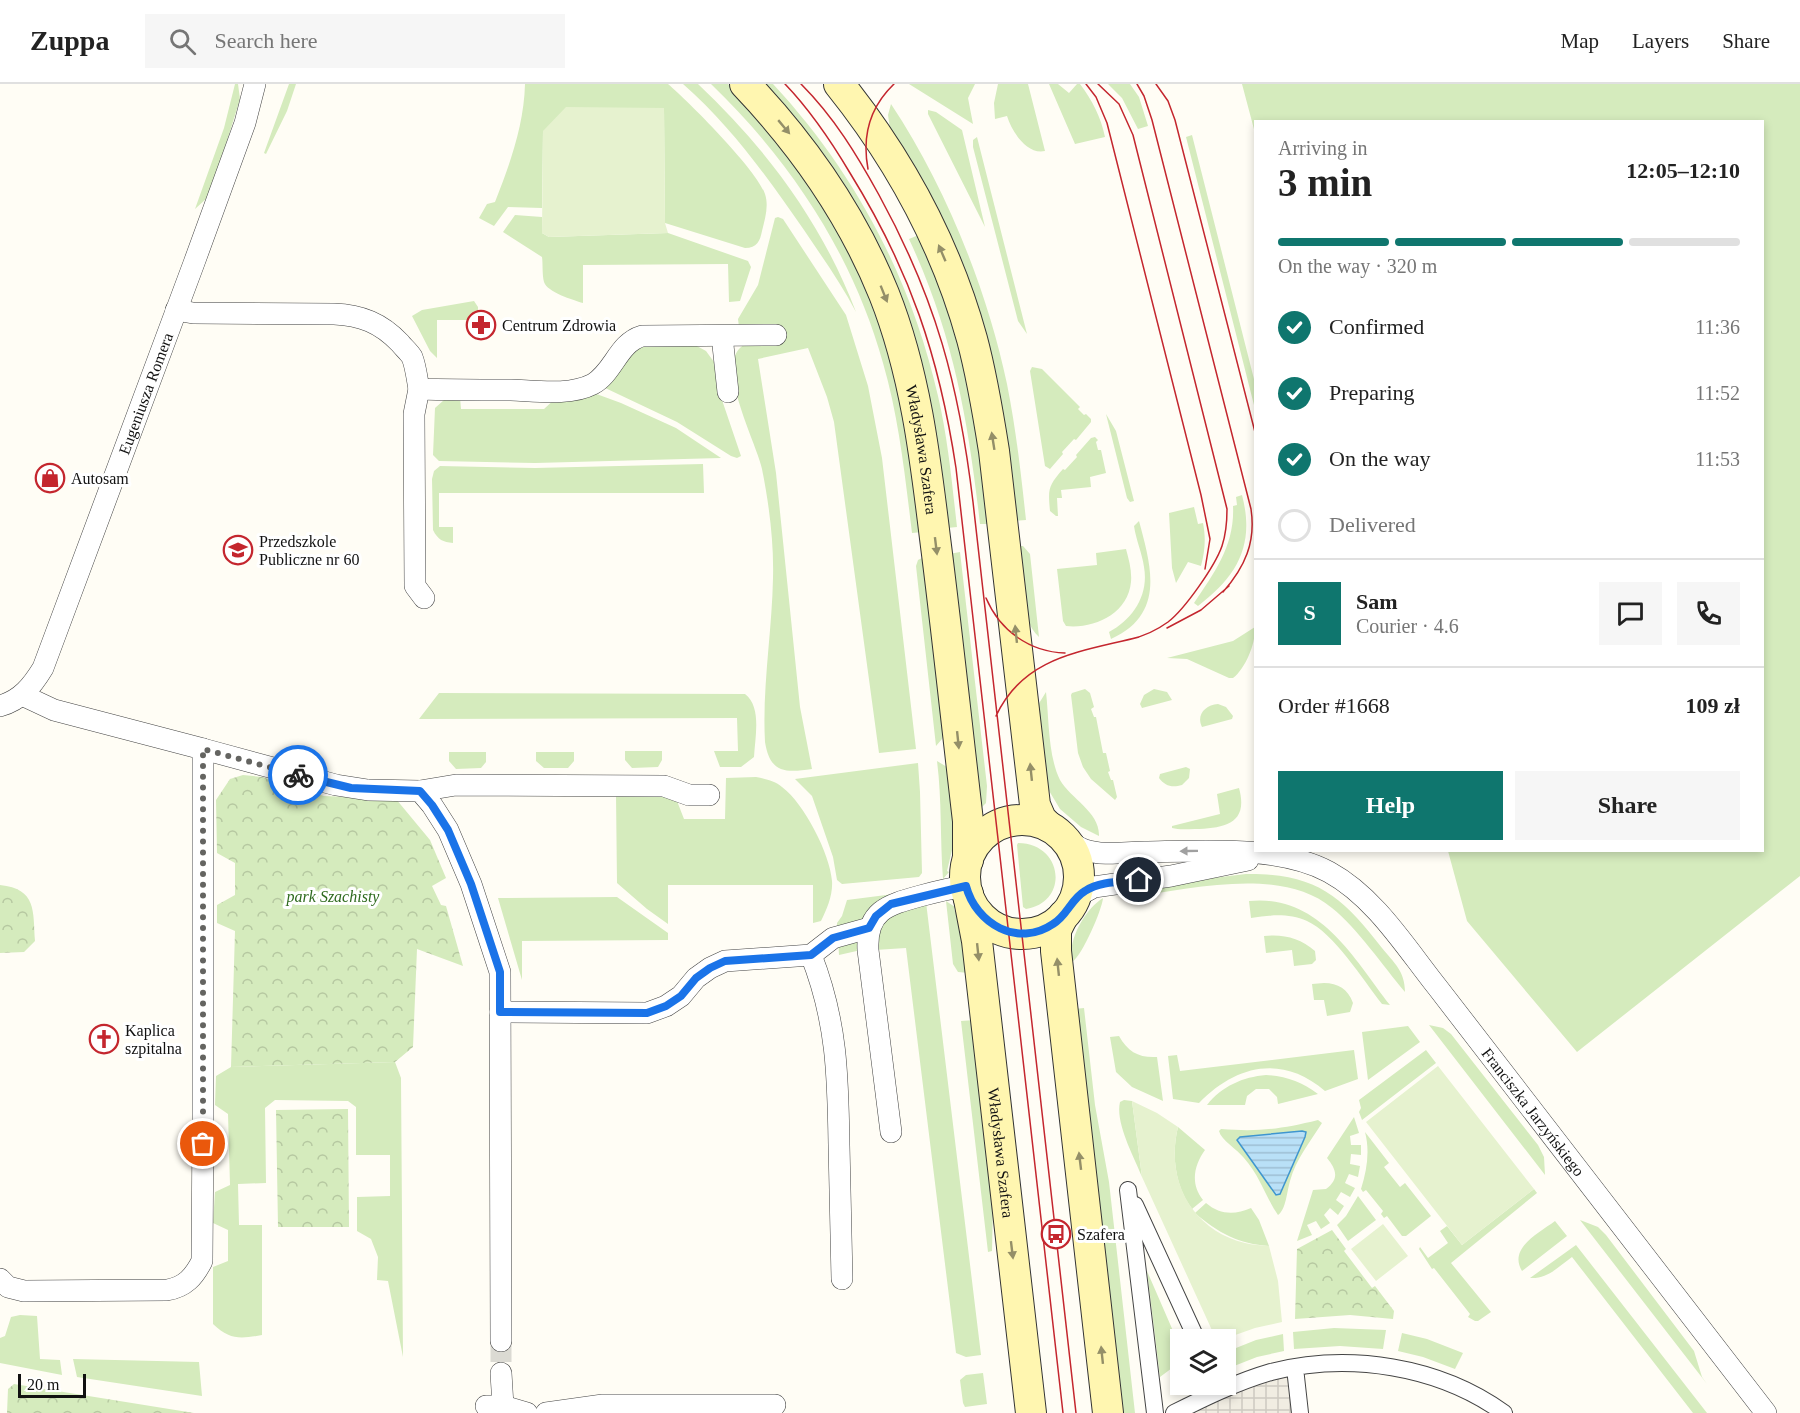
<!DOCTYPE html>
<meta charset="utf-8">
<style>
body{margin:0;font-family:Georgia,serif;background:#f6f6f6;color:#222;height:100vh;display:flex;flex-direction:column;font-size:22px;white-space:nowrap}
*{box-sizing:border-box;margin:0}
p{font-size:20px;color:#767676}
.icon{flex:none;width:33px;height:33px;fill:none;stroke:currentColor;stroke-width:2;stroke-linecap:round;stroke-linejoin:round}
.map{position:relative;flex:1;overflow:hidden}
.side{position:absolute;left:1254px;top:36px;width:510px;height:732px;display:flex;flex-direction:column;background:#fff;border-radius:0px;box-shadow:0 3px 9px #0003}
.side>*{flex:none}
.fabs{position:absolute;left:1170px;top:1245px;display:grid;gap:12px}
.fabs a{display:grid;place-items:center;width:66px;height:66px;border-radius:0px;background:#fff;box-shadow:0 3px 9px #0003;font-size:30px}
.scale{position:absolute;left:18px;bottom:15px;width:68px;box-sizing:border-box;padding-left:6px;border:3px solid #111;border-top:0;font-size:16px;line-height:21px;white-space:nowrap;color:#111;-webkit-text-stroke:4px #fff;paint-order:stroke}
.pin{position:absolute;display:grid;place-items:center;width:51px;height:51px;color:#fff;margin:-26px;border:3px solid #fff;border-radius:50%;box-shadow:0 2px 6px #0007}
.courier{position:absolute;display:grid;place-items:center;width:60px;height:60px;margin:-30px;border:4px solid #1a73e8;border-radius:50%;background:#fff;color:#222;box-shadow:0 2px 8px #0007}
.overview em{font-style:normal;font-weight:700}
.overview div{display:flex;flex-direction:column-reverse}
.overview{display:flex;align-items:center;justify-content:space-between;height:102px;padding:0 24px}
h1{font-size:39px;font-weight:700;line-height:45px}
.bar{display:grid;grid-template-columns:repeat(4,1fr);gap:9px 6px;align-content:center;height:72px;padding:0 24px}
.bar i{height:8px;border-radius:4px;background:#e0e0e0}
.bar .current{background:#0f766e}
.bar p{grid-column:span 4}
.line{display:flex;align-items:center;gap:15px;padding:0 24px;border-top:2px solid #e0e0e0}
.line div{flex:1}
.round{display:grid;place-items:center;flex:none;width:63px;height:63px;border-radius:0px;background:#f6f6f6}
ol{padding:0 24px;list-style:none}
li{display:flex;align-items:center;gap:18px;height:66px}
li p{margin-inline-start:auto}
li .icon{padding:6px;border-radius:50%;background:#0f766e;color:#fff;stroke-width:4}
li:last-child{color:#767676}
li i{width:33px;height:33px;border:3px solid #e0e0e0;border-radius:50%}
.cta{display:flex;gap:12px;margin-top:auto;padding:12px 24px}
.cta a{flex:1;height:69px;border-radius:0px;background:#0f766e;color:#fff;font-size:24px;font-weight:700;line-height:69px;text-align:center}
.cta a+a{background:#f6f6f6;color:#222}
header{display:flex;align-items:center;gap:36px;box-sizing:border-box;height:84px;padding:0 30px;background:#fff;border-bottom:2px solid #e0e0e0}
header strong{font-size:28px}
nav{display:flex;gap:33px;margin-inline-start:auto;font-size:21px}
.search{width:420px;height:54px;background:#f6f6f6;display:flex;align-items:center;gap:15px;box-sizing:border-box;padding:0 21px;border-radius:0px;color:#767676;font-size:22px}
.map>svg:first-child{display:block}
.grass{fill:#d5ebbd;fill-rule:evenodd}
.park{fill:url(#park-crowns)}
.pitch{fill:#e6f2cf}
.plaza{fill:url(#plaza-grid)}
.water{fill:url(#water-rules);stroke:#3f96cf;stroke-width:1.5}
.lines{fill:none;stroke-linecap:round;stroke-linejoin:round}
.minor-tunnel{stroke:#dbdad3;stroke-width:21;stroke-dasharray:21 10;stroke-linecap:butt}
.pedestrian-casing{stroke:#444;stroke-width:18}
.minor-casing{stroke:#444;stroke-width:22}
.secondary-casing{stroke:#333;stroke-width:32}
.pedestrian{stroke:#fff;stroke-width:16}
.minor{stroke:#fff;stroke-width:21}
.secondary{stroke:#fff6b0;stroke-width:30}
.tram{stroke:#c4262e;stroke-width:1.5}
.oneway{fill:#948f68}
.oneway2{fill:#a0a0a0}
.done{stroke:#646461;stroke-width:6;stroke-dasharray:0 10.8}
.route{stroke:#1a73e8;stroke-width:8}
.labels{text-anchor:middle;stroke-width:6;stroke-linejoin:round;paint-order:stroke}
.poi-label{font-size:16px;fill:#111;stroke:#fff;text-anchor:start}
.street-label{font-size:16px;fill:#111;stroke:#fff}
.park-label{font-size:16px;font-style:italic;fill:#2f6b1f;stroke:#fff}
</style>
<header>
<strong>Zuppa</strong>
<div class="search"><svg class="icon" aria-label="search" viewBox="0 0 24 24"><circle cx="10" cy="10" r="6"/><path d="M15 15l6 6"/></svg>Search here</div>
<nav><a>Map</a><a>Layers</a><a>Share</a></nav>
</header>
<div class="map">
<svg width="1800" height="1329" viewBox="0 0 1800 1329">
<defs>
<pattern id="park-crowns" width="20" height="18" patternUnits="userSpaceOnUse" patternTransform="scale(1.5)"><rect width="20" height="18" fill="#d5ebbd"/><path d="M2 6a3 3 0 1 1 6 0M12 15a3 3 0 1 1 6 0" fill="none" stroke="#b6c8a1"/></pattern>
<pattern id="plaza-grid" width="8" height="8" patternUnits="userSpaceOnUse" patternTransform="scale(1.5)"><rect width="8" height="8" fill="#f1ede2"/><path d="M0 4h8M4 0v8" fill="none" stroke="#cecac1"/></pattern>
<pattern id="water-rules" width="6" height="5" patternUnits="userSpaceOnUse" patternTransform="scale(1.5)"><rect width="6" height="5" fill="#b9e0f7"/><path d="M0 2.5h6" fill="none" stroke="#9ebfd3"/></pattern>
</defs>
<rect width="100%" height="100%" fill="#fffdf5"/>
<path class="grass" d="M235,0h3l2,15 -13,42 -20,57 -12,11 29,-81z
M289,0h7l-9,27 -21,43 -2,-1z
M525,0h143c22,19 88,85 97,110 4,12 0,25 -3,37 -2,10 -5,17 -17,17l-80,-25 -1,-114 -121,22 -1,77 -34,-1 -14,19 -15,-8 8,-14 8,-2c15,-38 29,-77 30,-118z
M683,0h15c69,65 124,139 158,228 -15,-29 -34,-55 -52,-82 -36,-52 -73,-104 -121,-146z
M711,0h17l20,20 56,68 62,109 29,84 28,167 -11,1c-7,-57 -13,-115 -29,-170 -30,-108 -92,-202 -172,-279z
M762,0h11c82,88 138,194 165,312 10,43 14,87 19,131l-10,1 -19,-123z
M909,0h66l-7,14 5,26z
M998,0h30l17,67c-18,4 -33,-19 -38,-35l-12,3 -1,-16z
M1049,0h9l11,9 8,-9h3c12,16 21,33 25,53l-30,7z
M1108,0h22l9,13 9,29 -10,3 -16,-31z
M1242,0h558v792l-223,176 -110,-131 -19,-70 314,-1v-728h-506l-1,11z
M891,20c54,81 96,185 116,280 9,45 14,90 19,136l-12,1 -10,-81 -114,-311 -2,-14z
M928,26l8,2 26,18 23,97 -57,-113z
M1192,51l63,248v26l-69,-272z
M977,53l50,197 -9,-13 -45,-174v-7z
M515,131l27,2v16l7,4 119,-4 80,28 3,6 -11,34 -11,1 -1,-38 -145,1v38c-10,-3 -36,-11 -39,-21 -2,-8 -1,-18 -2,-25l-39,-25z
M778,133l5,2 63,96 22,71 14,72 34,291 -37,4 -45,-331 -7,-25 -19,-49 -50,11 18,114 24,234 12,62c-27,4 -42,4 -47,-27 -3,-54 7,-110 8,-164 1,-36 -4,-74 -11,-109 -5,-25 -46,-101 -21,-122 2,-2 5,-2 8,-3l-10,-17 -1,-8 20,-34 17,-67z
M921,150l16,36 33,111 21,143h-11c-12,-104 -26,-188 -71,-285z
M474,217l4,6v13h-41v38l-7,-7 -18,-35 10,-6z
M642,258l53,3 11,6 8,11 8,38 19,56 -4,2 -6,-2 -54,-34 -76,-36z
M1032,283l10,2 38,38 -2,2 6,6 2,-1 5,5v3l-15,18 -2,-1 -12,13 1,2 -13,15 -5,-3 -15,-95z
M591,308l30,11 55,25 45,30 -186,5 -96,-2 -6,-6 2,-47 9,-8 16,-3 1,12h83l13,-12z
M1106,330l10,17 18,70 -4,1 -3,-4z
M1095,353l3,3 -2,2 2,8h3l5,23 -16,4 1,10 -30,3 1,8h-5l1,18h-2l-6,-5c-2,-22 -2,-25 13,-42l2,1 12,-13 -1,-2 15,-17z
M703,380l1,29h-265v34h14v16c-10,-1 -15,-3 -20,-13l-1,-51 2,-8 6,-5 95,2z
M1242,411c13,49 -4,81 -44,111l-4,-3c21,-31 41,-58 39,-97l4,-1 -1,-8z
M1194,423l4,17 5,-1c3,15 2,28 -2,43l-13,-4 -12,21 -4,-15 -3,-55z
M1139,437c12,45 27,93 -28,118l-2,-7c24,-13 40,-37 35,-65 -2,-14 -8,-27 -10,-41z
M1017,462h6l7,8 9,83c-20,-18 -19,-65 -22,-91z
M1126,465c3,11 6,22 5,33 -3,32 -37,47 -65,44l-3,-5 -6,-52 40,-4 -1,-12z
M960,468l27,234 -1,17 -6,6 -31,-255z
M926,472l19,174 -3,9 -6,7 -20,-180 2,-6z
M1255,543c1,15 -9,41 -22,51h-4l-42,-19 -20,-1 66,-17z
M1085,605l5,4 4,14 -3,2 3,8h2l7,36h3l4,18 -2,1 3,8h2l4,17 -2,3 -24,-21 -8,-12 -5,-14 -7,-58 1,-2z
M1154,605l13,3 5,8 -30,8 -2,-4 4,-9z
M1046,608c3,26 2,64 14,88 11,19 40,32 39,56l-18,-9 -21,-18 -12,-20 -10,-84z
M439,609l306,1c17,13 10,43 9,63l-13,10h-21l-6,-16h24l-1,-33 -318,1z
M1218,620l8,3 7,9 -1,3 -30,8c-6,-12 3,-22 16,-23z
M625,667h37v9l-4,7 -26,1 -7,-8z
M449,668h37v10l-5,6 -25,1 -7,-8z
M536,668h38v9l-6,7h-24l-8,-7z
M937,677l10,6 10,62 -10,42 2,1 -6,7c-3,-39 -1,-79 -6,-118z
M918,679l2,29 2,81 -3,4 -77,7 -5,-4 -4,-23 -21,-61 -17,-17z
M1186,683l4,2 -1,9 -7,7c-10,3 -17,1 -23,-7l1,-4z
M756,693c10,2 19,4 26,10 22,16 48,67 50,94 1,14 -5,28 -11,40l-8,2v-38h-145v39l-21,-15 -30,-26 -1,-88h45l16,6 7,18h41l1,-41z
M1239,704c10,36 -15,40 -44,41 -7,0 -16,1 -23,-1v-2l48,-12 -3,-20z
M1018,759c45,0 52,59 8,66l-3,-2 -6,-62z
M1246,790c70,-1 96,22 136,74 12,15 23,23 23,44 -22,-26 -47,-63 -73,-84 -51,-42 -140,-19 -201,-11l-1,-9z
M894,810l-33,56 -22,5 -2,-32 5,-7 5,-16z
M617,813l51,36v7l-146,1v39l-24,-82z
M1103,814c-1,12 -21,58 -31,64 -5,-21 13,-53 31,-64z
M946,817l9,6 -1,2 4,9 11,55 -11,-1 -5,-8z
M1249,817c70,-7 104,56 141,104l-8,-1c-19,-24 -48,-71 -75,-83 -18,-8 -38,-6 -56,-3z
M926,818l55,453 -15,2 -10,-4 -50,-405 -31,2 5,-28 11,-10z
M1264,852c20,-2 36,2 51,15l1,9 -4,4 -18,2 -2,-16 -26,3z
M1324,899c14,0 24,6 29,20l-3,9 -23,4 -3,-16h-10l-2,-16z
M1084,924l11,97 14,77 26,231h-15l-46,-404z
M975,936l18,184 -1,47 -4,1 -27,-231z
M1429,941l14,3 8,6 87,111 6,12 1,18z
M1408,942l12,16 -52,38 -6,-48z
M1119,952c9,16 20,22 38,21l6,44 -31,-14 -16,-15 -6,-35z
M1354,966l4,29 -33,12c-43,-37 -89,-26 -126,12l-26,-4 -5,-43 9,-1 3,16z
M1426,966l10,13 -74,57 -3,-8 2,-4 -2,-8z
M395,978l6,16 2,279 -15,-76 -11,-1 1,-23 -7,-18 -14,-8v-34l33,-1v-41h-34v-48l-8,-6 -73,-1 -10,8 1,75 -28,1 1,41h23v110c-22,4 -32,5 -49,-11v-57l15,-6v-31l-15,-7 2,-31 15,-7 -2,-71 -13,-9 1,-29 15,-9z
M1266,991c20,1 36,7 52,19l-40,10 -1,-7 -8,-8h-13l-9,7 -2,9h-38c15,-19 36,-28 59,-30z
M1124,1016l8,1 10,76c-8,-20 -27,-54 -22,-75z
M1354,1033l5,16 -9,3 1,9h10v10l-10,-1 -1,10 10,2 -2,11 -9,-3 -4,9 10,5 -5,9 -9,-5 -5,8 8,6 -6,9 -8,-7 -6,7 6,8 -9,6 -5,-8 -9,4 5,10 -15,6 16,-51 13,-1c14,-10 10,-20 1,-31z
M1318,1036l4,3c-12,19 -26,36 -32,58 -3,10 -4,29 -12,34 -13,-19 -18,-39 -34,-57 -7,-9 -23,-18 -25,-27l2,-2c38,3 61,0 97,-9zM1302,1047l4,1 -1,5 -25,56 -42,-55z
M1178,1043l27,23c-11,15 -15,34 -2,50l-11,9c-17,-23 -21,-54 -14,-82z
M1365,1048l24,31 -5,4 16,20 5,-4 26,33 -25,20h-4l-15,-20 -3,2 -3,-4 2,-3 -17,-21 -3,2 -2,-3c6,-19 9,-38 4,-57z
M1534,1105l3,4 -86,70 40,49 -13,9h-3l-7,-4 2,-3 -36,-46 -2,1 -13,-20 1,-2 8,11 20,-15 -8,-12 7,-5 15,19z
M1358,1112l18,24 -28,21 -11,-16 9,-9z
M1206,1119c14,12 29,12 45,5l8,12 10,26c-30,-2 -51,-13 -74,-33z
M1580,1136l18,7 8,8 88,116 8,26 5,7z
M1555,1137l12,15 -45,35c-14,-23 17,-38 33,-50z
M1576,1161l131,168h-14l-121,-156c-14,10 -24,22 -42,21z
M1147,1187l33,76v15l-20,15z
M20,1231l17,1 3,43 20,1 2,15 -62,-12v-25l5,-2 6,-19z
M1334,1244l52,2 -3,19 -43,-3 -46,3 -1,-17z
M1402,1249l25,6 36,14 -8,16 -32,-12 -25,-6z
M1283,1250l1,17 -27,6 -28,11 -3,-7v-9l30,-12z
M73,1275l126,3 3,34 -125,-19z
M983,1289l4,31 -22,3 -2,-4 -3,-23 6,-5z"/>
<path class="park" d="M243,691l19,2 62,19 72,3 34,41 16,38 -14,8 9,19 5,1 17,60 -46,-17 -4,98 -18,15 -164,5 4,-136 -18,-8v-18l18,-10v-32l-18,-10 -1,-53 14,-21z
M0,801c37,4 33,26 35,56l-11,11 -24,1z
M348,1025l1,118h-71l-2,-117z
M1332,1146l14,19 -2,2 28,37 3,-2 19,25 -1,8 -43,-4 -55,4 2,-70z
M14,1300l180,29h-187l1,-24z"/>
<path class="pitch" d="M566,23l98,1 1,115 3,10 -119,4 -7,-4 1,-102z
M1438,982l96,123 -72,56 -96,-123z
M1132,1017l25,12 21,14c-13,53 14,103 67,116 8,2 16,2 24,3l9,35 4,41 -27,6 -31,11h-8l-74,-162z
M1383,1140l25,32 -32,25 -25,-32z"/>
<path class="plaza" d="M1295,1284l5,45h-126z"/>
<path class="water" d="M1302,1047l4,1 -1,5 -25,57 -4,1 -39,-55 3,-3z"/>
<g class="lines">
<path class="minor-tunnel" d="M501,1257v32"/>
<g class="pedestrian-casing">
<path id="pedestrian" d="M1128,1106l27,223
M1135,1121l62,135
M1295,1284l5,45
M1174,1329c32,-16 63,-31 97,-41 78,-20 168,-6 233,41"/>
</g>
<g class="minor-casing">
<g id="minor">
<path d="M176,226l17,3 141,1c27,1 47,9 66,29 3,4 9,9 12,14 4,10 5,22 7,32 31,1 61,1 92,1 26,1 59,6 82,-6 21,-12 25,-41 49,-48l134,-1"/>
<path d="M722,252l6,56"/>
<path d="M419,305l-5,25 1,172 9,12"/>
<path id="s1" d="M0,622c21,-6 32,-20 43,-38l151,-405 51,-140 10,-39"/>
<path d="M203,665l133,36 32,5 52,1 12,14 16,25 23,54 29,88 1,369"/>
<path d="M420,707l36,-6 208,1 25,9h20"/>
<path id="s2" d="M1062,752c7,5 14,11 23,14 18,6 40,2 59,2 56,-1 135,-7 185,20 46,25 77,76 109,116l328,425"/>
<path d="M1071,821l10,-11 13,-7 77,-11 77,-16"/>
<path d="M811,871c26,66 27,121 28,190 1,45 2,89 3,134"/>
<path d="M500,928l147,1 19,-7 15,-10 15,-18 14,-10 15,-7 86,-6 22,-17 36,-10"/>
<path d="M891,1048l-23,-182c-2,-39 19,-45 52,-54 15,-4 31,-8 46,-10"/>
<path d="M0,1195l8,8 16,4 143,-1c18,-3 27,-13 35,-29l1,-141v-371l-149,-39 -32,-15"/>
<path d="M501,1289l2,33"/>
<path d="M486,1322h17l24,7"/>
<path d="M546,1329l57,-8h172"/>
</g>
</g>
<g class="secondary-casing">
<g id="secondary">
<path id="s3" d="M745,0c59,62 107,131 139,210 31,78 41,161 51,244 12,94 22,189 33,283v39"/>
<path d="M839,0c61,76 107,161 133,255 10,37 16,74 22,112l41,354 6,14 7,7"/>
<circle cx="1022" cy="793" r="57"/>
<path id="s4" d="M968,810l9,47 54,472"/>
<path d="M1063,832l-7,14v21l52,462"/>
</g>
</g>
<use href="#pedestrian" class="pedestrian"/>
<use href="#minor" class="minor"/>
<use href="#secondary" class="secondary"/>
<path class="tram" d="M785,0c26,27 46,57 65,89 60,97 89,183 106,295l107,945
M801,0c33,33 56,71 78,111 57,104 80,190 94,307l103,911
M1086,0l10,13 11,26 94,372 9,44 -5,30
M1098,0l21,20 14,31 94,374c0,13 -1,25 -5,37 -7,20 -37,63 -54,76 -11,8 -24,14 -37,17
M1137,0l7,12 8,24 99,389c5,33 -6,58 -28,83
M1156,0l12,17 7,19 81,316
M868,85c-6,-32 1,-61 26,-85
M986,514c14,33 44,54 79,55
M1167,544l34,-18 28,-24
M996,632c28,-60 85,-64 143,-79"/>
</g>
<defs><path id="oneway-solid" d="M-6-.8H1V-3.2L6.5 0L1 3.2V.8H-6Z" transform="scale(1.5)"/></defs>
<g class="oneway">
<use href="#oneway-solid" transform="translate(784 43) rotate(50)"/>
<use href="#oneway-solid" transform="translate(942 169) rotate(-113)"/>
<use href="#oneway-solid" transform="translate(884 210) rotate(68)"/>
<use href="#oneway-solid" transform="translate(993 357) rotate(-99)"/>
<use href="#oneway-solid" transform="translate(936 462) rotate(83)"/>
<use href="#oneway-solid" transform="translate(1016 550) rotate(-96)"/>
<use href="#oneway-solid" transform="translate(958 656) rotate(84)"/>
<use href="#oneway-solid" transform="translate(1031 688) rotate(-96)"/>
<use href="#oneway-solid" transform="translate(978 868) rotate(84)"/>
<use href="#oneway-solid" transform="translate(1058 883) rotate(-96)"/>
<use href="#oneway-solid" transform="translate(1080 1077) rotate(-97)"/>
<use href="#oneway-solid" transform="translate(1012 1166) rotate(83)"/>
<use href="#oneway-solid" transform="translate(1102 1271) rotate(-96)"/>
</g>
<use class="oneway2" href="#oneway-solid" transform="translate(1189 767) rotate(179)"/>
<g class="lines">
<path class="done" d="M203,1060v-395l95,26"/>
<path class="route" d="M298,691l53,13 69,3 12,14 16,25 23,54 29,88v40l147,1 19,-7 15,-10 15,-18 14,-10 15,-7 86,-6 22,-17 36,-10 7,-12 15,-12 75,-18c10,38 52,62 87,38 14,-8 18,-25 32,-33 15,-10 37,-9 54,-11"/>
</g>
<defs>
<g id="pharmacy-ring" transform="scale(1.5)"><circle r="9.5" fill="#fff" stroke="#c4262e" stroke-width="1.5"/><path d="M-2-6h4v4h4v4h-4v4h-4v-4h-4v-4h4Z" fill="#c4262e"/></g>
<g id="shop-ring" transform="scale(1.5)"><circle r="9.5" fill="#fff" stroke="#c4262e" stroke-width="1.5"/><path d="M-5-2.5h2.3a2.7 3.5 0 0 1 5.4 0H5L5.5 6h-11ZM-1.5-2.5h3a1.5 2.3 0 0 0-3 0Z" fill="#c4262e"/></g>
<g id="school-ring" transform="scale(1.5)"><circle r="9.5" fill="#fff" stroke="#c4262e" stroke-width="1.5"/><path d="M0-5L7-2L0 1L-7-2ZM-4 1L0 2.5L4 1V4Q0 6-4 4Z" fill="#c4262e"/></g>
<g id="church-ring" transform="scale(1.5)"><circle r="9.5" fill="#fff" stroke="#c4262e" stroke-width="1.5"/><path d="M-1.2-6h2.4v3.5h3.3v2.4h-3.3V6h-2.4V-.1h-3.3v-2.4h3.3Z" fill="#c4262e"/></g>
<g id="bus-ring" transform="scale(1.5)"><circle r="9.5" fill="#fff" stroke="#c4262e" stroke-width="1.5"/><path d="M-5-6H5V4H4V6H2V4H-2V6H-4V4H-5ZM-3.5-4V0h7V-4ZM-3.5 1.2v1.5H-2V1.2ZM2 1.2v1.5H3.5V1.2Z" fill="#c4262e"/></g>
</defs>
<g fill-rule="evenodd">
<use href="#pharmacy-ring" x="481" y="241"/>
<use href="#shop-ring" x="50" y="394"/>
<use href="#school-ring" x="238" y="466"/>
<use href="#church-ring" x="104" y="955"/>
<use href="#bus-ring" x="1056" y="1150"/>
</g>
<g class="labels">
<g class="poi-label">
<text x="502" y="247">Centrum Zdrowia</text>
<text x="71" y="400">Autosam</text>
<text x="259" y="463">Przedszkole<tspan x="259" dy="18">Publiczne nr 60</tspan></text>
<text x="125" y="952">Kaplica<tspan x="125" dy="18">szpitalna</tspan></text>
<text x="1077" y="1156">Szafera</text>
</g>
<g class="street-label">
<text dy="6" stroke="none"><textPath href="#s1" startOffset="352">Eugeniusza Romera</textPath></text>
<text dy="6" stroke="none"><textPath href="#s3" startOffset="414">Władysława Szafera</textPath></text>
<text dy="6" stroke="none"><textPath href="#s2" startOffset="591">Franciszka Jarzyńskiego</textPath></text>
<text dy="6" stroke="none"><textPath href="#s4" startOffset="261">Władysława Szafera</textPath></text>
</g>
<g class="park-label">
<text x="333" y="818">park Szachisty</text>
</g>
</g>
</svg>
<div class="fabs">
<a><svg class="icon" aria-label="layers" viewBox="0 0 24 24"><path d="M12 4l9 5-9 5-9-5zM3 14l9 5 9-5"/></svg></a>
</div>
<div class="scale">20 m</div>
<div class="pin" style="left:203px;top:1060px;background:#ea580c"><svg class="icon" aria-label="bag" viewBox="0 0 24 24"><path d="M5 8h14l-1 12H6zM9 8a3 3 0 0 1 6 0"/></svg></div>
<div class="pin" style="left:1139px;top:796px;background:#1f2937"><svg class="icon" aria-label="home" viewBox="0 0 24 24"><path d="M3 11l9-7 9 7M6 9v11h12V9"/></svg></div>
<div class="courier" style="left:298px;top:691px"><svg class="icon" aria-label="bike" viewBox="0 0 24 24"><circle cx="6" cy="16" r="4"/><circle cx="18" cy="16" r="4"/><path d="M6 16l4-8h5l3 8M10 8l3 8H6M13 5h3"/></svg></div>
<section class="side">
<div class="overview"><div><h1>3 min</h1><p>Arriving in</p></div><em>12:05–12:10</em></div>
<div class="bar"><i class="current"></i><i class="current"></i><i class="current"></i><i></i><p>On the way · 320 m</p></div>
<ol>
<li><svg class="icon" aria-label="check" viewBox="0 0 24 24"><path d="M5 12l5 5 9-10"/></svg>Confirmed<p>11:36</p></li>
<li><svg class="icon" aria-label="check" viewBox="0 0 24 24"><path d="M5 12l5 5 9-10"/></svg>Preparing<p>11:52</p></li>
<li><svg class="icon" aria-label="check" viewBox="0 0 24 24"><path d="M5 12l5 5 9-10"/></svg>On the way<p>11:53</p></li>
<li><i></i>Delivered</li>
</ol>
<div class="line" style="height:108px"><b class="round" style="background:#0f766e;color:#fff">S</b><div><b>Sam</b><p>Courier · 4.6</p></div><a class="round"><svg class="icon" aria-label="chat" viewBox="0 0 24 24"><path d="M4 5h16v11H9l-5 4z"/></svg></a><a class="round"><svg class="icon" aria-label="phone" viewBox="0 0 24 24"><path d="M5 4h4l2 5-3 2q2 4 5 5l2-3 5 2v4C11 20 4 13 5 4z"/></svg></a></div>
<div class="line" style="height:78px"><div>Order #1668</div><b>109 zł</b></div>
<div class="cta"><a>Help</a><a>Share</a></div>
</section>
</div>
